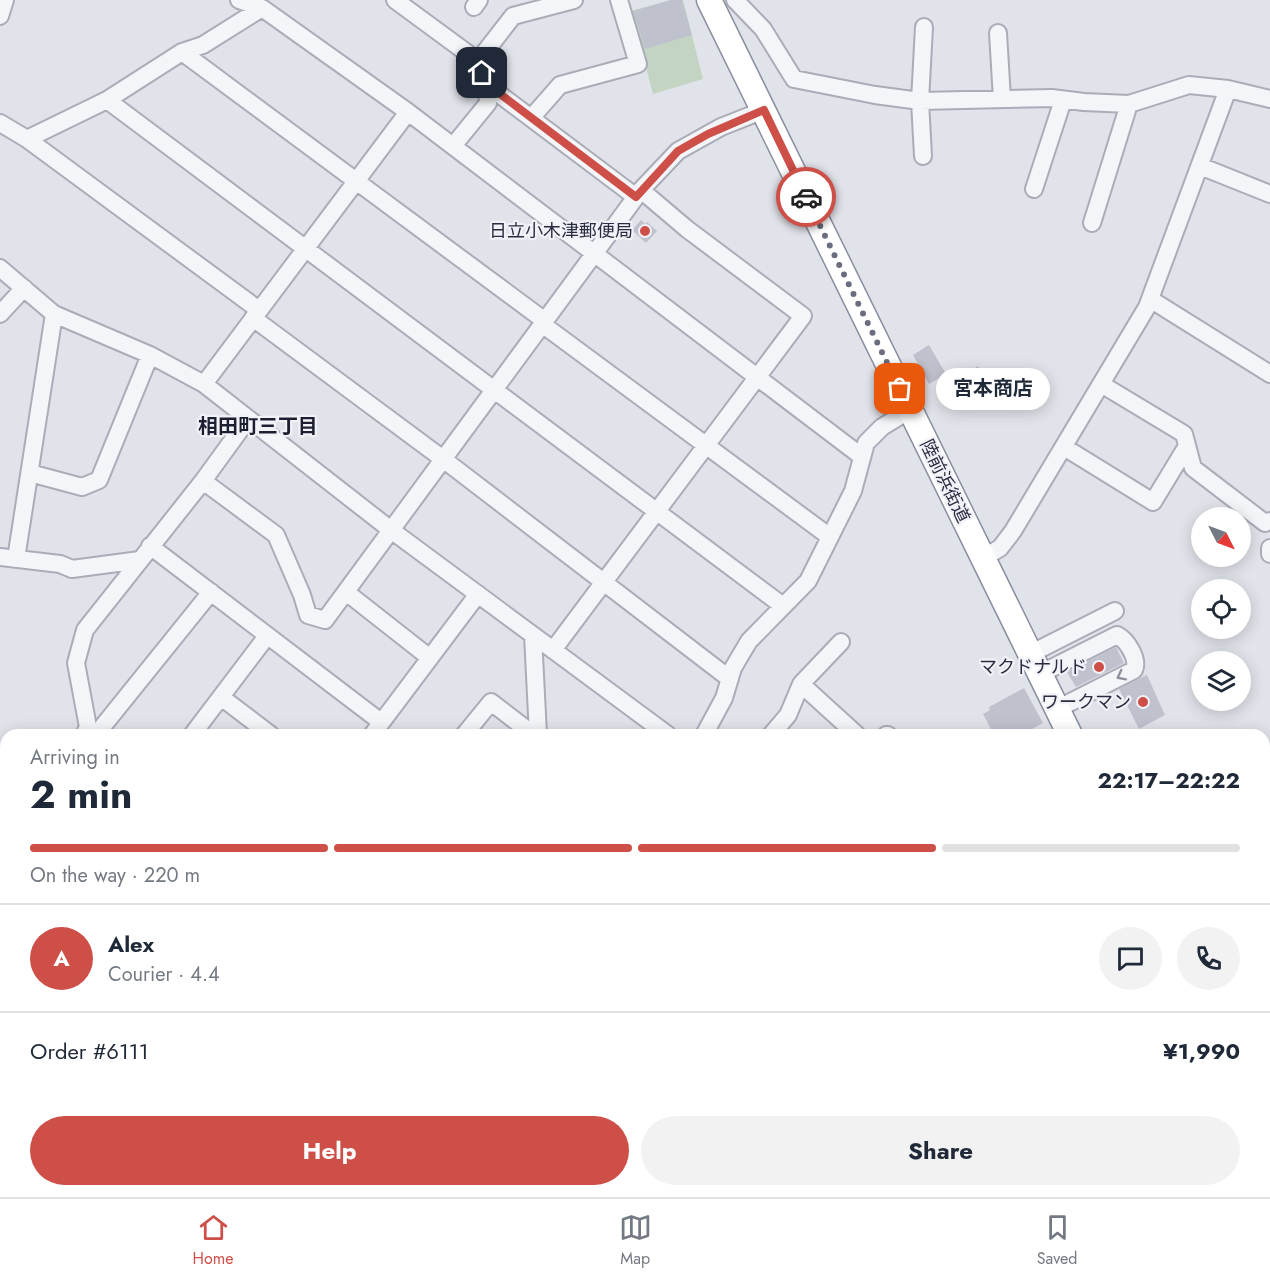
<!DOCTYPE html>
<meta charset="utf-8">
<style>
body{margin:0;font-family:Jost,"Noto Sans JP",sans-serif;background:#f2f2f3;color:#1f2937;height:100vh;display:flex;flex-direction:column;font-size:22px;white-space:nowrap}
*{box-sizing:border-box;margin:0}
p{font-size:20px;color:#747a83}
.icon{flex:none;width:33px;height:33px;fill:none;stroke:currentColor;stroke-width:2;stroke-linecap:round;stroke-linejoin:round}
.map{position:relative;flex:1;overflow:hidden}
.drawer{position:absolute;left:0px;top:729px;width:1270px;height:468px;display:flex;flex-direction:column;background:#fff;border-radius:18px 18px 0 0;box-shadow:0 3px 15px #0003}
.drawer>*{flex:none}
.needle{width:39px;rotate:132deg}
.controls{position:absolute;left:1191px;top:507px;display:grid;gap:12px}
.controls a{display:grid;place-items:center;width:60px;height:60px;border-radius:50%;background:#fff;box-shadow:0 3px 15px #0003;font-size:30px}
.pin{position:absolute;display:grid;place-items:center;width:51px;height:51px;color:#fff;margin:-26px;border-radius:12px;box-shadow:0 3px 9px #0006}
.courier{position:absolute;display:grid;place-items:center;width:60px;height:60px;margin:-30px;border:4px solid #cd4f48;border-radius:50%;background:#fff;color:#222;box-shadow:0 2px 8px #0007}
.bubble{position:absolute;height:42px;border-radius:21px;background:#fff;box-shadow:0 3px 15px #0003;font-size:20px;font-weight:700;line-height:42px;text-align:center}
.summary em{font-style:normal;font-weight:700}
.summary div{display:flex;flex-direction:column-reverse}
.summary{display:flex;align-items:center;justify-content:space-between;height:102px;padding:0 30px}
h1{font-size:39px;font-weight:700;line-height:45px}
.bar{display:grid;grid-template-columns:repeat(4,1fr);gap:9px 6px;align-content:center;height:72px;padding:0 30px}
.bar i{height:8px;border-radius:4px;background:#e0e1e3}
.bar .selected{background:#cd4f48}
.bar p{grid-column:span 4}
.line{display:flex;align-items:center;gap:15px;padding:0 30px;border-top:2px solid #e0e1e3}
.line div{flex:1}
.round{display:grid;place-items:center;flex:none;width:63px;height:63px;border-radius:32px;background:#f2f2f3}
.primary-button{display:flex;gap:12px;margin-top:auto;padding:12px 30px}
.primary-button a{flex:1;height:69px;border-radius:36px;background:#cd4f48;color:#fff;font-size:24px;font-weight:700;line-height:69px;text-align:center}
.primary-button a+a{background:#f2f2f3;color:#1f2937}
.dock{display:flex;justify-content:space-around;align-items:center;height:84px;border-top:2px solid #e0e1e3;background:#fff;font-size:16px;color:#747a83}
.dock a{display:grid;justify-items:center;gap:3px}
.dock .selected{color:#cd4f48}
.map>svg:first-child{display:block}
.green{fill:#c3d4c3}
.water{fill:#9da9c9}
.building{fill:#bfc1cd}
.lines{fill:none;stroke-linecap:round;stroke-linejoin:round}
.minor-casing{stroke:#aaacb8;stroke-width:20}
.highway-casing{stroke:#898da0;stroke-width:27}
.minor{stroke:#f4f5f8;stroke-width:16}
.highway{stroke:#fff;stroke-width:24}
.oneway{stroke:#8f919d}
.done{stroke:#6a6d7d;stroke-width:6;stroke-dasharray:0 10.8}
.route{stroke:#cd4f48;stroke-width:8}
.poi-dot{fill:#cd4f48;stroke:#f1f2f7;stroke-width:2}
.labels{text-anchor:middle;stroke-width:4.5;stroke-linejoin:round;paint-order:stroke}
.poi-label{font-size:18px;fill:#2a2d42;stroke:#f1f2f7;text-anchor:end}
.street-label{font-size:18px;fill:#2a2d42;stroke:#f1f2f7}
.neighbourhood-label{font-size:20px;font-weight:bold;fill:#1c1f32;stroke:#f1f2f7}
</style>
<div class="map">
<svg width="1270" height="1197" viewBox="0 0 1270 1197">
<rect width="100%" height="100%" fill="#e1e3ea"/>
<path class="green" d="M671,0h12l20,79 -50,15 -22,-83z"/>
<path class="water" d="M0,1132h6v59h137l6,6h-149z"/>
<path class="building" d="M671,0h11l10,35 -47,14 -12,-38z
M641,220l4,4 2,-2 10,9 -11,12 -14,-13z
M929,345l17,29 -17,10 -16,-29z
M977,366l28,21 -16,22 -30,-21z
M1116,647l8,16 -48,24 -9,-15z
M1147,675l18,40 -26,14 -20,-40z
M1024,688l19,35 -22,12h-27l-11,-21 7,-4 -1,-3z"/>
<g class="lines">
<g class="minor-casing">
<path id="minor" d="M239,0l23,8 146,104 453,344
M395,0l83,61
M735,0l28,29 31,50 81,16 45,6 132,-3 32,4 45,2 60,-19 39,4 42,10
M474,7l5,-7
M0,16l5,-16
M998,33l4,66
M182,52l363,269
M487,85l149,112
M107,100l75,-48 21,-7 59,-37
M532,117l28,-32 78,-21 -19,-64
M0,123l27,16
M453,146l35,-43 -1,-18 -9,-24 35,-45 61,-16
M923,156l-3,-55 4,-74
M1200,166l70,28
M1034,189l29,-89
M1092,223l37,-119
M0,268l54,46 96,41 54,29 187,146 277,205
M1150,299l120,75
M259,310l-232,-171 80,-39 676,506
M0,314l24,-26
M253,318l190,141 287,220
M542,324l288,213
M204,384l204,-272
M1101,384l83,50 9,34 72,55 5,-2
M1064,447l89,55 34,-56
M30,473l52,14 17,-7 51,-125
M203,481l73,54 26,60 6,20 17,5 316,-430 37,-39 43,-24 43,-17
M150,546l231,176
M1270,548v6
M0,557l60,7 12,5 68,-9
M983,558l17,-10 13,-17 134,-224 81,-218
M16,559l38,-245
M346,592l84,66
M533,635l5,100
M841,642l-40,42 56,51
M553,650l250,-334 -116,-87 -46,-39
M1030,654l85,-43
M1040,674l77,-39c10,5 22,24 17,35l-77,39
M221,697l50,38
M103,726l108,-134
M84,735l4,-8 -12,-64 9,-33 118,-149 45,-62
M192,735l75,-99
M372,735l106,-141
M464,735l27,-33 43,33
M704,735l20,-37 9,-30 16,-27 59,-60 45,-90 13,-48 16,-16 28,-17
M771,735l17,-20 13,-31
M886,735h2
M0,850l6,-8
M0,978l6,5
M1264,1063l6,4
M199,1191l3,6
M554,1191l6,6
M981,1191l9,6
M1259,1191l6,6
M627,1197l5,-6
M726,1197l5,-6
M1193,1197l14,-6"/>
</g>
<g class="highway-casing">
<path id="highway" d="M709,0l361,735
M1264,1130l6,12"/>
</g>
<use href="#minor" class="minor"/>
<use href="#highway" class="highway"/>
</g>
<defs><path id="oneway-chevron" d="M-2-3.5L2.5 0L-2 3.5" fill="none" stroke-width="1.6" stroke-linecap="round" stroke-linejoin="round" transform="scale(1.5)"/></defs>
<use class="oneway" href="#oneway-chevron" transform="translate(1121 676) rotate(153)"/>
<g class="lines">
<path class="done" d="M806,197l94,192"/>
<path class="route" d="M482,73l5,11 149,113 42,-46 30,-17 56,-24 42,87"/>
</g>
<g class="poi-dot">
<circle cx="645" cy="231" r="6"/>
<circle cx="1099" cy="667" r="6"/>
<circle cx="1143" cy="702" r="6"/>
</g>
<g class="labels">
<g class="poi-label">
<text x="633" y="237">日立小木津郵便局</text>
<text x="1087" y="673">マクドナルド</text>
<text x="1131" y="708">ワークマン</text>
</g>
<g class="street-label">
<text transform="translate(945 481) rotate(64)" y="6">陸前浜街道</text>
</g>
<g class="neighbourhood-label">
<text x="258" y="433">相田町三丁目</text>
</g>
</g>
</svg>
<div class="controls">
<a><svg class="needle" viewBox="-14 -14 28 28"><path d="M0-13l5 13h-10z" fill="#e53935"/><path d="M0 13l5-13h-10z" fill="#747a83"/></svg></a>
<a><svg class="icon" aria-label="locate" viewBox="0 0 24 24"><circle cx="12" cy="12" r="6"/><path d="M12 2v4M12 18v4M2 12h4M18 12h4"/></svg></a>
<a><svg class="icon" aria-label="layers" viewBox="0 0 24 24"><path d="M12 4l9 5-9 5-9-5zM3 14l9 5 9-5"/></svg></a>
</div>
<div class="pin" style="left:900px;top:389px;background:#ea580c"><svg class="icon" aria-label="bag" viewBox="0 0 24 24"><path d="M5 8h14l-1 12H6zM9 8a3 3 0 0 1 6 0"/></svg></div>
<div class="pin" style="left:482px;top:73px;background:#1f2937"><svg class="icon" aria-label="home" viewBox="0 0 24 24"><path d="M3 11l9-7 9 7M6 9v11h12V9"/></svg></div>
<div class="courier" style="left:806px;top:197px"><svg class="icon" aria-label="car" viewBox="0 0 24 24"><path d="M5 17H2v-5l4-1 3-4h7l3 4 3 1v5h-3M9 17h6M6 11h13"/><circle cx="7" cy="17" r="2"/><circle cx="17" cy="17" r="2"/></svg></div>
<div class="bubble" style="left:936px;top:368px;width:114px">宮本商店</div>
<section class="drawer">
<div class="summary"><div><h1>2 min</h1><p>Arriving in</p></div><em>22:17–22:22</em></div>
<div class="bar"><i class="selected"></i><i class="selected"></i><i class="selected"></i><i></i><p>On the way · 220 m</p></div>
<div class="line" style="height:108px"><b class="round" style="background:#cd4f48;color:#fff">A</b><div><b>Alex</b><p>Courier · 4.4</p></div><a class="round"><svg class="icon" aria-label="chat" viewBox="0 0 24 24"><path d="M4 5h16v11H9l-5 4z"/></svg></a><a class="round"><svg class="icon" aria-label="phone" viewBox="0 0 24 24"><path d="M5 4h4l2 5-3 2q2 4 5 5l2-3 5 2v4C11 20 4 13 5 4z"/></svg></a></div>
<div class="line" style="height:78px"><div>Order #6111</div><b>¥1,990</b></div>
<div class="primary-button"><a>Help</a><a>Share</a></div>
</section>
</div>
<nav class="dock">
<a class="selected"><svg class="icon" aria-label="home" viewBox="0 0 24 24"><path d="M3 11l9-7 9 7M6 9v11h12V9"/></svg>Home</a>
<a><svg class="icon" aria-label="map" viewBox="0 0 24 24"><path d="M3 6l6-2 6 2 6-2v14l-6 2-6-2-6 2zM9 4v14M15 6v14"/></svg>Map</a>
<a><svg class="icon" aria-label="saved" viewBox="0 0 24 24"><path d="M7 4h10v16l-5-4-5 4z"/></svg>Saved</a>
</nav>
